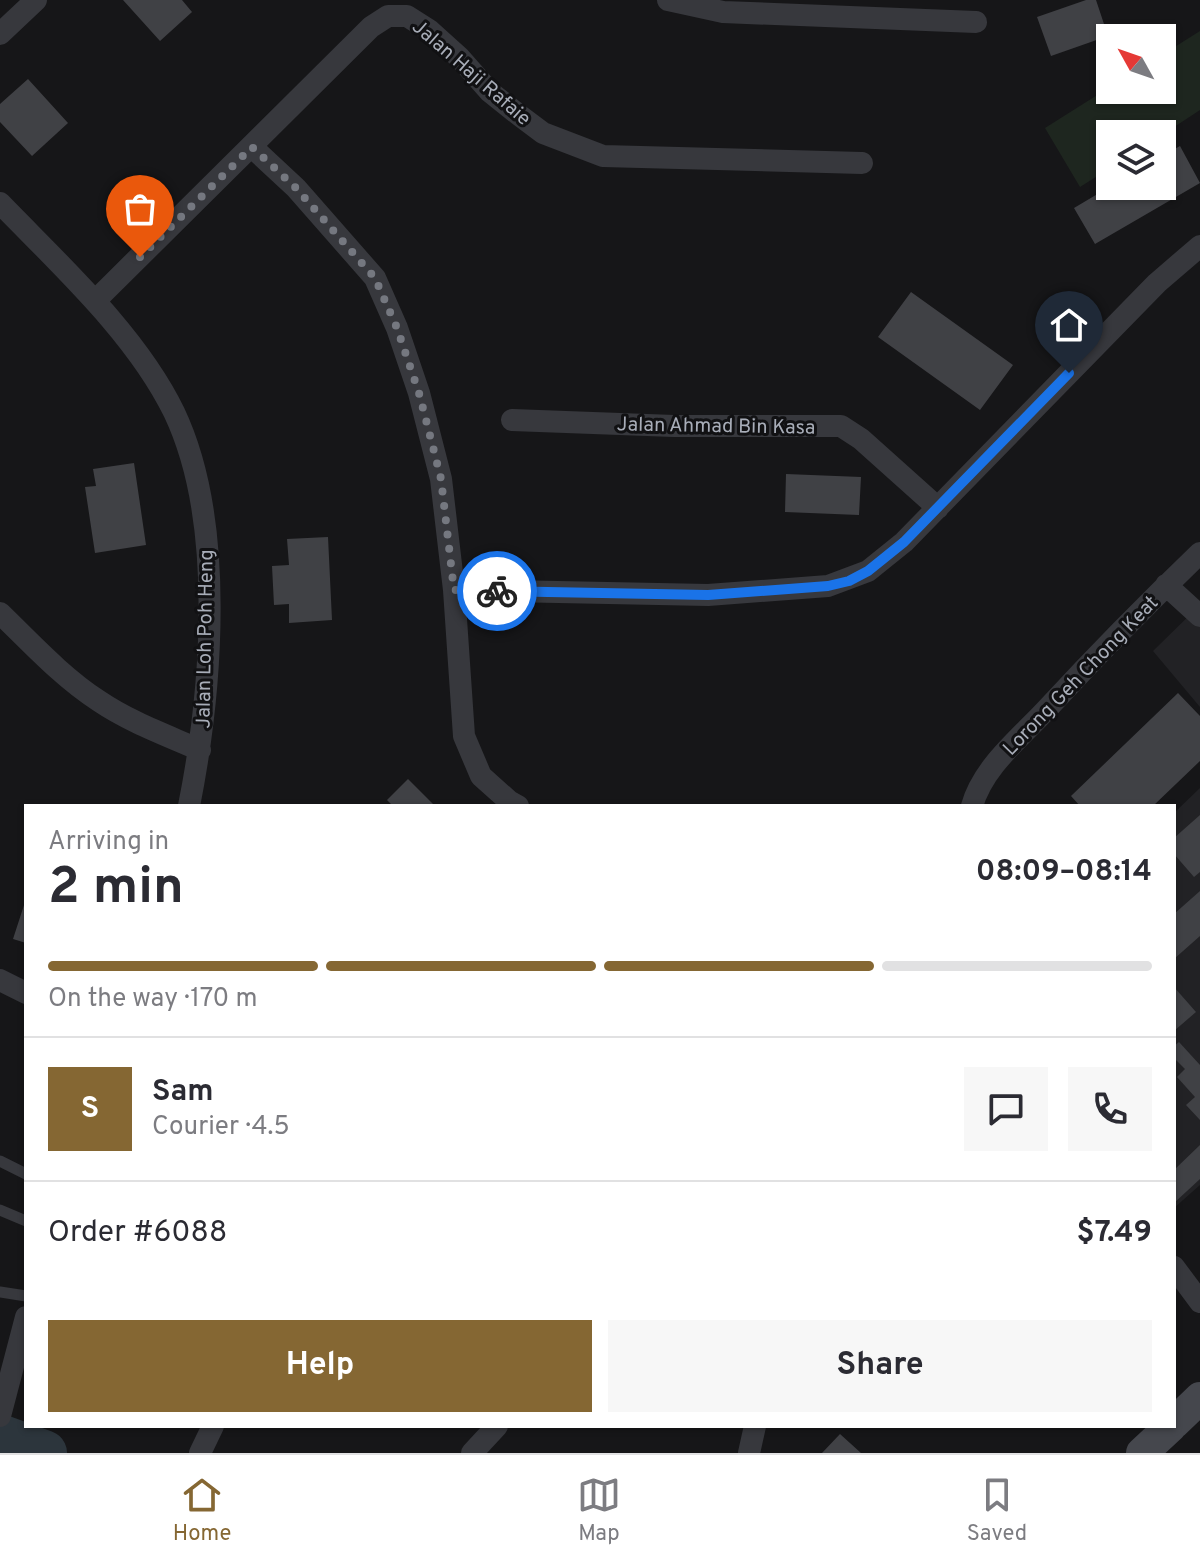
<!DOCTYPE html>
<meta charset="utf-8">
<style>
body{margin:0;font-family:Overpass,sans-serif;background:#f7f7f7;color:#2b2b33;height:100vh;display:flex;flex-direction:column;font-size:30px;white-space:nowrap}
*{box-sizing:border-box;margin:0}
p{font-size:26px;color:#7c7c81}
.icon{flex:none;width:44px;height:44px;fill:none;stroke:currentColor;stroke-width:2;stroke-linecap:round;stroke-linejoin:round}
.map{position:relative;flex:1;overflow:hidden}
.details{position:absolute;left:24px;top:804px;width:1152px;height:624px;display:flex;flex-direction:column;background:#fff;border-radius:0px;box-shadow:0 2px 6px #0004}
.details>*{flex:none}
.needle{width:52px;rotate:310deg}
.tools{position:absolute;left:1096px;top:24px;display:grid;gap:16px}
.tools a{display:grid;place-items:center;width:80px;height:80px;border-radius:0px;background:#fff;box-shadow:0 2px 6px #0004;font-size:40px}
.pin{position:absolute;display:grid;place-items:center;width:68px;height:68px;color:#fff;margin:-82px -34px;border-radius:50% 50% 50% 0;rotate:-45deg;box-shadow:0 0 8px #0007}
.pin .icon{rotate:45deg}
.courier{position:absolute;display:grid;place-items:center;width:80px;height:80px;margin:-40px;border:6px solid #1a73e8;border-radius:50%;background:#fff;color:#222;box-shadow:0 2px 10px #0007}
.head em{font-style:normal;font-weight:700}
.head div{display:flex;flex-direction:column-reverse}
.head{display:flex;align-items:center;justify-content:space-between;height:136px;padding:0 24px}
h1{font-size:52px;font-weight:700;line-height:60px}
.bar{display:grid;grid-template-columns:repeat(4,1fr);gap:12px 8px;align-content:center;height:96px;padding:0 24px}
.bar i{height:10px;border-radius:6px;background:#e1e1e2}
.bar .current{background:#856733}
.bar p{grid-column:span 4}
.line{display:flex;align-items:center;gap:20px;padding:0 24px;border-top:2px solid #e1e1e2}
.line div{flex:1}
.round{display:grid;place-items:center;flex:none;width:84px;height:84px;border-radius:0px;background:#f7f7f7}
.action{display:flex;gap:16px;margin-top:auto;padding:16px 24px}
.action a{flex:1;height:92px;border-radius:0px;background:#856733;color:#fff;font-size:32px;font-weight:700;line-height:92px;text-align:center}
.action a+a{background:#f7f7f7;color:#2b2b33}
.menu{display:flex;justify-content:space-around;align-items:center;height:112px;border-top:2px solid #e1e1e2;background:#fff;font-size:22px;color:#7c7c81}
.menu a{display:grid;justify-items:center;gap:4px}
.menu .current{color:#856733}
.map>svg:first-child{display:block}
.built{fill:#222225}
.green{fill:#1e261f}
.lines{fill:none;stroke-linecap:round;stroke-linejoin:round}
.river{stroke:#2c353c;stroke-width:46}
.building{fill:#404145}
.lane{stroke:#37383d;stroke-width:11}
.street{stroke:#37383d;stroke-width:22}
.secondary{stroke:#45474d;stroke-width:32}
.done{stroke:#757880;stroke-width:8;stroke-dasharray:0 14.4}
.route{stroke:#1a73e8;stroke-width:10}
.labels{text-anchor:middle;stroke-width:6;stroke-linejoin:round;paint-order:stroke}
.street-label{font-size:20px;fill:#a8adb8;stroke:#111113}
</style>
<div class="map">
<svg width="1200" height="1453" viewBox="0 0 1200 1453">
<rect width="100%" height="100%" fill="#161618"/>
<path class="built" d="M1200,605v102l-47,-56z
M1200,788v397l-26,23v-395z"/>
<path class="green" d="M1200,31v79l-38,25 -52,-1v34l-30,19 -35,-59 65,-41v3h52v-35z"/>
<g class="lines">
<path class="river" d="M0,1437l44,16"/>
</g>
<path class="building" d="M123,0h59l10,12 -32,29z
M1086,0h10l12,36 -57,20 -14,-39z
M28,79l40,44 -36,33 -32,-34v-18z
M1180,146l20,37 -105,61 -21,-36 37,-22h51v-30z
M911,292l102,73 -33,45 -102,-73z
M134,463l12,82 -51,8 -10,-66 11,-1 -3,-17z
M786,474l75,3 -2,38 -74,-3z
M328,537l4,83 -43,3v-19l-15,1 -2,-39 17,-1 -2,-26z
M1178,693l22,23v45l-47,45h-73l-9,-10z
M408,779l27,27h-42l-6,-6z
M1200,815v57l-6,5 -20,-23v-16z
M1200,891v45l-26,23v-45z
M25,902h1v41l-13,-4z
M1174,987l22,25 -22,19z
M1179,1042l21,23v55l-14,-15 9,-8 -18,-20 8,-8 -11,-11v-12z
M1200,1145v34l-26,24v-33z
M840,1434l21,19h-39z"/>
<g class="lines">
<path class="lane" d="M0,1161l26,13
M0,1210l26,11
M0,1292l26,4"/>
<path class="street" d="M668,0l55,12 253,10
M0,34l36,-34
M252,147l44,41 79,90 22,50 22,65 22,86 13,111 10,146 17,40 28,25 9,5
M0,203c60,62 136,131 174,209 52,109 38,278 15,394
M95,301l276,-274 17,-11h19l22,14 31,28 30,34 29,23 24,18 60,23 259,7
M512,420l162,6h167l20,13 77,69
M1166,585l34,31
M454,590l254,5 120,-9 40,-15 36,-29 253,-259 43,-37
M0,613c31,30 62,64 99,88 31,21 67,34 101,49
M972,806c11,-39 47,-67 74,-96 50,-54 101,-106 154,-157
M0,980l26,13
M1174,1267l26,35
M0,1416l26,-99
M200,1453l13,-27
M472,1453l25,-27
M749,1453l6,-27"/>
<path class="secondary" d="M1174,1423l26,-25
M1142,1453l29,-27"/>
</g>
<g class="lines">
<path class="done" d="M140,257l112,-110 44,41 79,90 22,50 22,65 15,58 7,28 13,111 43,1"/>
<path class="route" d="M497,591l211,4 120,-9 21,-5 19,-10 36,-29 165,-169"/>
</g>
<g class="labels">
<g class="street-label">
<text transform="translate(472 72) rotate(41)" y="7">Jalan Haji Rafaie</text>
<text transform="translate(716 425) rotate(1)" y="7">Jalan Ahmad Bin Kasa</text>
<text transform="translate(204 639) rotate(-89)" y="7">Jalan Loh Poh Heng</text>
<text transform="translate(1080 675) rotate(-46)" y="7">Lorong Geh Chong Keat</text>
</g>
</g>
</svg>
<div class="tools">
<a><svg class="needle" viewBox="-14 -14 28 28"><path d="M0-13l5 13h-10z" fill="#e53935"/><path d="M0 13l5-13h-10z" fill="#7c7c81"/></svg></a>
<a><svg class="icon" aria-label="layers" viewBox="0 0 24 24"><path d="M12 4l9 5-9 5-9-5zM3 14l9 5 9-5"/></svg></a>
</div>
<div class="pin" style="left:140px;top:257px;background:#ea580c"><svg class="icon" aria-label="bag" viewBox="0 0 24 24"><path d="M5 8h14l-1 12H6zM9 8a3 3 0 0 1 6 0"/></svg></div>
<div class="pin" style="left:1069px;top:373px;background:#1f2937"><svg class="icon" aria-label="home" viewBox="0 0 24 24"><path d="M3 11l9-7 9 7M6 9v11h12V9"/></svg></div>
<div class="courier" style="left:497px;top:591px"><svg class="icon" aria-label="bike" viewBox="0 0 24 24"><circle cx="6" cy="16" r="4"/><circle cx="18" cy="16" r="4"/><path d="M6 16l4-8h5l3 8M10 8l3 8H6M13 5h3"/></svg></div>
<section class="details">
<div class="head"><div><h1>2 min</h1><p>Arriving in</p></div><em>08:09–08:14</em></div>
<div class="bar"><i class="current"></i><i class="current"></i><i class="current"></i><i></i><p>On the way · 170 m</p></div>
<div class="line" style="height:144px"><b class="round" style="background:#856733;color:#fff">S</b><div><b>Sam</b><p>Courier · 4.5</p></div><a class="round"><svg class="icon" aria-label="chat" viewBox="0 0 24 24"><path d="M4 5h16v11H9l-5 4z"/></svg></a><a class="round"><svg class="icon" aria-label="phone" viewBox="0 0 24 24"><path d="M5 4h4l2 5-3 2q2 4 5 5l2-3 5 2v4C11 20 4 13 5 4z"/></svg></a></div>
<div class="line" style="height:104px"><div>Order #6088</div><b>$7.49</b></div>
<div class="action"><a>Help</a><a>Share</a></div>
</section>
</div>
<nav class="menu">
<a class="current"><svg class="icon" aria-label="home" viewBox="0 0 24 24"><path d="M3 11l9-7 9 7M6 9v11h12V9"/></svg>Home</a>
<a><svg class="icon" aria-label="map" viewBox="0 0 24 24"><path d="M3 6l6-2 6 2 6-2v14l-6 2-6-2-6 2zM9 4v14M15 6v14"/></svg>Map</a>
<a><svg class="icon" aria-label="saved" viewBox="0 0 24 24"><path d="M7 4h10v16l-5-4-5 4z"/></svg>Saved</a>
</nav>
